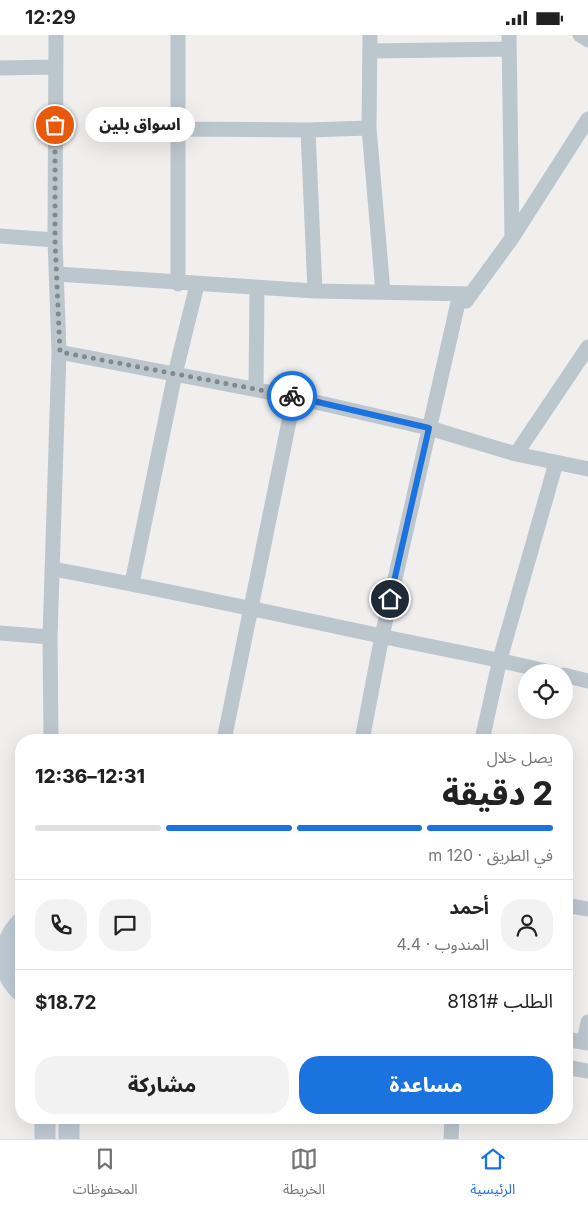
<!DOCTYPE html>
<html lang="ar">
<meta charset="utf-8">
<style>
body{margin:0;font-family:Inter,"Noto Sans Arabic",sans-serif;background:#f2f2f2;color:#222;direction:rtl;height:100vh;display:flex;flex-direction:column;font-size:19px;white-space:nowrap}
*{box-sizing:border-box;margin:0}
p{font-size:16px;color:#767676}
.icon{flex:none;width:28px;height:28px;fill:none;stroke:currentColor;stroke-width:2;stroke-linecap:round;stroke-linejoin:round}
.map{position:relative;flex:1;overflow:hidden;direction:ltr}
.panel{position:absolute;left:15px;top:699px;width:558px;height:390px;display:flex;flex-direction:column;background:#fff;border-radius:20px;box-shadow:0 5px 20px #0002;direction:rtl}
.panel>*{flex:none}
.controls{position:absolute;left:518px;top:629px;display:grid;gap:10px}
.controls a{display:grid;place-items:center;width:55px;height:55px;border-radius:50%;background:#fff;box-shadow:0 5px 20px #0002;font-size:25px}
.pin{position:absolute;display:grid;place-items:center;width:42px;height:42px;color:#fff;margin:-21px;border:2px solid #fff;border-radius:50%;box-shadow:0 1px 5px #0007}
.courier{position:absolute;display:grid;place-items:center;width:50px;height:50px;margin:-25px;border:4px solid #1a73df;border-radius:50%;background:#fff;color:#222;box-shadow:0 1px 6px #0007}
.bubble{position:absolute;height:35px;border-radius:18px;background:#fff;box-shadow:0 5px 20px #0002;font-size:16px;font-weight:800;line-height:35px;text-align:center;direction:rtl}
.overview em{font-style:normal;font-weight:800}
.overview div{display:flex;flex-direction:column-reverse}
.overview{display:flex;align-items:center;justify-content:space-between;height:85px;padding:0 20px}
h1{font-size:32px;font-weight:800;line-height:38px}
.bar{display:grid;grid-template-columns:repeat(4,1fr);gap:8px 5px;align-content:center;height:60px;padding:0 20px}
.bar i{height:6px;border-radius:4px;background:#e0e0e0}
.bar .on{background:#1a73df}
.bar p{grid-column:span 4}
.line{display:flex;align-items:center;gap:12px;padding:0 20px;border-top:1px solid #e0e0e0}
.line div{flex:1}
.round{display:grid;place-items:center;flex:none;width:52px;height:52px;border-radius:20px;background:#f2f2f2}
.button{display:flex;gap:10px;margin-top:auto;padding:10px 20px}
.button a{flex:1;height:58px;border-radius:20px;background:#1a73df;color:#fff;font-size:20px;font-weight:800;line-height:58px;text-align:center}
.button a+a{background:#f2f2f2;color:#222}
.status{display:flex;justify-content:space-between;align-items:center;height:35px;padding:0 25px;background:#fff;direction:ltr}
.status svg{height:14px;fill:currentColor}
.dock{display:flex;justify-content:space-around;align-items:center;height:70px;border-top:1px solid #e0e0e0;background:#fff;font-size:14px;color:#767676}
.dock a{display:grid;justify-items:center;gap:2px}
.dock .on{color:#1a73df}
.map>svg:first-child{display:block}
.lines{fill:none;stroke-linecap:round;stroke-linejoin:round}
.street{stroke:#bcc6cd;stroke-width:15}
.secondary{stroke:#bfcad5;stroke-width:21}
.done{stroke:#82898e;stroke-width:5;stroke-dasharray:0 9}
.route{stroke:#1a73df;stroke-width:6}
</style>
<div class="status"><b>12:29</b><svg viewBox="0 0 49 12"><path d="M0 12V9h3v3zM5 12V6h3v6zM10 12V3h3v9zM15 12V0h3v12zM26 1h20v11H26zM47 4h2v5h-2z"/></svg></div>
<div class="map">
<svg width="588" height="1104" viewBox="0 0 588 1104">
<rect width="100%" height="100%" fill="#f1eeee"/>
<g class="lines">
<path class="street" d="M178,0v249
M370,0l-1,93 14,164
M580,0l8,5
M370,16l139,-2
M0,33l55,-1
M178,94l130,1 61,-2
M308,95l7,161
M0,201l55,4
M512,203l76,-119
M57,239l258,17 156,3
M466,266l46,-63 -3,-203
M59,317l235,45 135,31 87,26 72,15
M256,354l1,-101
M516,419l72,-107
M53,534c108,20 215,43 323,66 59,13 119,23 178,38
M132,548l43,-209 22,-89
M0,598l50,4
M564,640l24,6
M51,705l-1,-103 9,-285 -4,-112 1,-205
M224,705l70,-343
M362,705l20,-104 78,-342
M482,705l18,-81 56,-196
M566,870l22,4
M566,1004l22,4
M584,1007l4,-20
M566,1032l22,4
M451,1104l1,-22"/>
<path class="secondary" d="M21,888c-19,19 -21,49 0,68
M45,1082v22
M69,1082v22"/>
</g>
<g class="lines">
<path class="done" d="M55,90v115l5,112 232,44"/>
<path class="route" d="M292,361l137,32 -39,171"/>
</g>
</svg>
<div class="controls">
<a><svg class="icon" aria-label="locate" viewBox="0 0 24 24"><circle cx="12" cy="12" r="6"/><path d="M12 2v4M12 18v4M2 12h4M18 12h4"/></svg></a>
</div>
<div class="pin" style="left:55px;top:90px;background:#ea580c"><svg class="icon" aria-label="bag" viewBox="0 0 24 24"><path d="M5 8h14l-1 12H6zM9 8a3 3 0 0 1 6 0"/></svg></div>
<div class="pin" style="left:390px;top:564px;background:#1f2937"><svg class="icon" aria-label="home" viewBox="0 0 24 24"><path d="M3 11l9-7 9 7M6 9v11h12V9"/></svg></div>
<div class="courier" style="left:292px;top:361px"><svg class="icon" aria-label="bike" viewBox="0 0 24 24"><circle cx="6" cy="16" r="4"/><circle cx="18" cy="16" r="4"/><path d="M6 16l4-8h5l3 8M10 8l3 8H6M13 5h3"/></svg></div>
<div class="bubble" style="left:85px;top:72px;width:110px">اسواق بلين</div>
<section class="panel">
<div class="overview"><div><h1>2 دقيقة</h1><p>يصل خلال</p></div><em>12:31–12:36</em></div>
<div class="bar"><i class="on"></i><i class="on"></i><i class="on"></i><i></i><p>في الطريق · 120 m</p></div>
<div class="line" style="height:90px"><a class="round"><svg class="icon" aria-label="person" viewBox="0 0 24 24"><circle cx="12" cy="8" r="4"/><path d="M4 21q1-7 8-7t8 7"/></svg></a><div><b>أحمد</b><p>المندوب · 4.4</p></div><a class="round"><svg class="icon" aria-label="chat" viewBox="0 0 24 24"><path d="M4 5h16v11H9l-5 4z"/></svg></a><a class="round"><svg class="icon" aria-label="phone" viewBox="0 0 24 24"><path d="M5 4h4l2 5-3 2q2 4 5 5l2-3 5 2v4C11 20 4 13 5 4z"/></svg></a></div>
<div class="line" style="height:65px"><div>الطلب #8181</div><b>$18.72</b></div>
<div class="button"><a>مساعدة</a><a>مشاركة</a></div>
</section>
</div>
<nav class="dock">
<a class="on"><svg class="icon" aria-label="home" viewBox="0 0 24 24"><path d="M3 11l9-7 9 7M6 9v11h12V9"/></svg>الرئيسية</a>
<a><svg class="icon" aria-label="map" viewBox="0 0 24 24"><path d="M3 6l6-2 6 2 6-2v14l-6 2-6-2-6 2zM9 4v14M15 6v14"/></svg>الخريطة</a>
<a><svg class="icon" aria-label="saved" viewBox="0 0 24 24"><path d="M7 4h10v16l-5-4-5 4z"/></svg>المحفوظات</a>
</nav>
